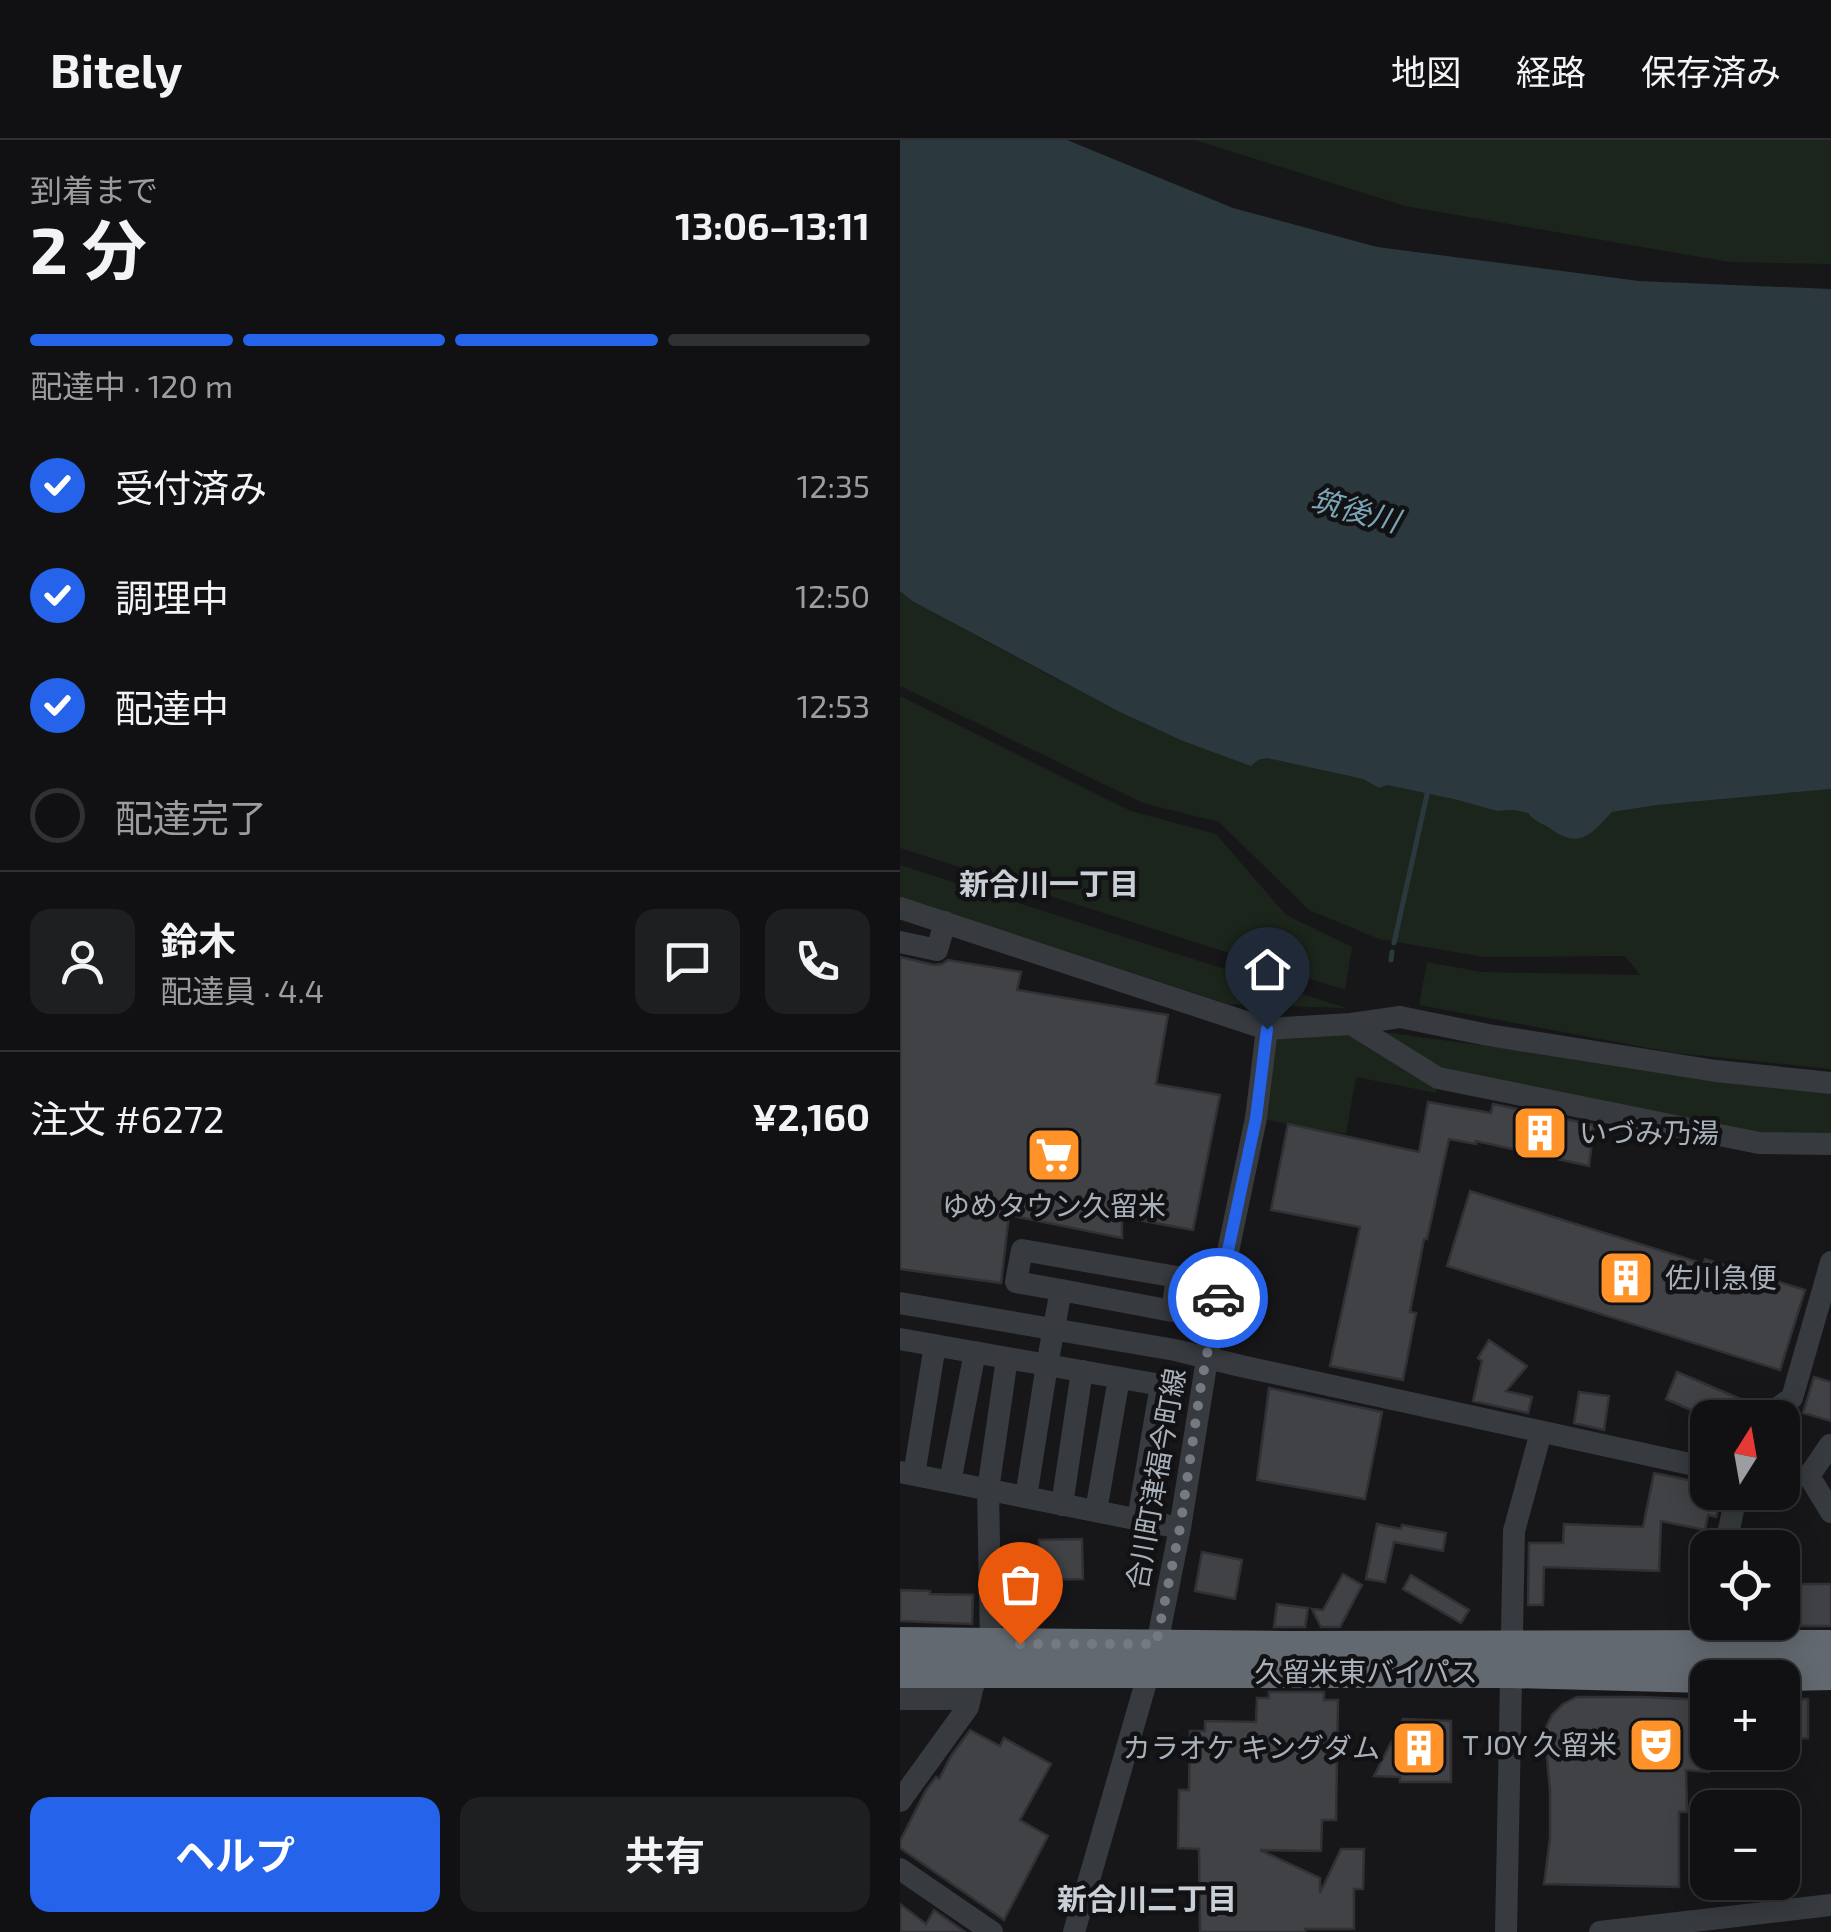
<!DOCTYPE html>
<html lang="ja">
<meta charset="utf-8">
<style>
body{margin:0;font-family:"Exo 2","Noto Sans JP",sans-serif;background:#1e1f21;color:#f1f3f6;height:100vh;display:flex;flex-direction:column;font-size:38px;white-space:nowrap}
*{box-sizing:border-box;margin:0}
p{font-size:32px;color:#9c9da0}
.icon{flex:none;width:55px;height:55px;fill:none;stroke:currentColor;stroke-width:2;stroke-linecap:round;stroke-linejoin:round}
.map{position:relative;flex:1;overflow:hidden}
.side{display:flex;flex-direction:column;background:#111113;width:900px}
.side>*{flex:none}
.needle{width:65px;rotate:11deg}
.controls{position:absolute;left:790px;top:1260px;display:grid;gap:20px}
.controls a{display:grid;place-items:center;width:110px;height:110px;border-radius:20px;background:#111113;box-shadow:0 5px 25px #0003,0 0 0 2px #303133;font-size:50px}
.pin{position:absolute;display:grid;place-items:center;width:85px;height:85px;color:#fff;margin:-102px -42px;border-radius:50% 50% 50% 0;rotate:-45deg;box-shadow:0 0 10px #0007}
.pin .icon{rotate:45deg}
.courier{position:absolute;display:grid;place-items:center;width:100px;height:100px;margin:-50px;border:8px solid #2563eb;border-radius:50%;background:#fff;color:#222;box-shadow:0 2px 12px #0007}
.headline em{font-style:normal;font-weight:700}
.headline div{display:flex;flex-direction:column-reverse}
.headline{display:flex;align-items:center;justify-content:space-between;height:170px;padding:0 30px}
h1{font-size:65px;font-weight:700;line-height:75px}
.bar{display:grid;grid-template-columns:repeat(4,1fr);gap:15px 10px;align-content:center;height:120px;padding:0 30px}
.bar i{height:12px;border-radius:8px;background:#303133}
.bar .current{background:#2563eb}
.bar p{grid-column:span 4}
.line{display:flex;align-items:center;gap:25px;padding:0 30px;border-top:2px solid #303133}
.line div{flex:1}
.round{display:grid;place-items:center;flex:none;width:105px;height:105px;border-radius:20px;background:#1e1f21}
ol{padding:0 30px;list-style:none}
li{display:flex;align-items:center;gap:30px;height:110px}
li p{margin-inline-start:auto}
li .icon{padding:10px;border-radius:50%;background:#2563eb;color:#fff;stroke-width:4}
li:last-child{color:#9c9da0}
li i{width:55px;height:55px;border:5px solid #303133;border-radius:50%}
.primary-button{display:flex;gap:20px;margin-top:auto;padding:20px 30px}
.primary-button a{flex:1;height:115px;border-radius:20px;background:#2563eb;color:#fff;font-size:40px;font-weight:700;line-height:115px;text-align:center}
.primary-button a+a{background:#1e1f21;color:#f1f3f6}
header{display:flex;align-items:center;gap:60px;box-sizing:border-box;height:140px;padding:0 50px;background:#111113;border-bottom:2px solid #303133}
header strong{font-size:48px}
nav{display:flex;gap:55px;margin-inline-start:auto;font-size:35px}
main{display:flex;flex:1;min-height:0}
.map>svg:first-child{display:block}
.green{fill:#1c251c}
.water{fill:#2b393e}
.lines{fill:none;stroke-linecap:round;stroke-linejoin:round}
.stream{stroke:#2b393e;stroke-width:5}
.building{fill:#414246;stroke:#313135;stroke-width:2.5}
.minor{stroke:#373a3e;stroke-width:22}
.highway{stroke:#636970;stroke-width:32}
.done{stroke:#757a82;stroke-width:10;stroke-dasharray:0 18}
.route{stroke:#2563eb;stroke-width:12}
.labels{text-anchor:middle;stroke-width:9;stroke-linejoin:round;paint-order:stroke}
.poi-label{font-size:28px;fill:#a8b0ba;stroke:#121214;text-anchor:start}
.street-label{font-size:28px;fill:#a8b0ba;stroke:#121214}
.water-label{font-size:30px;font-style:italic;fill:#7ca6b8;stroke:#121214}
.neighbourhood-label{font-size:30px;font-weight:bold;fill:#c9cfd6;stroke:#121214}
</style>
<header>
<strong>Bitely</strong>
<nav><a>地図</a><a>経路</a><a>保存済み</a></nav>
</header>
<main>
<section class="side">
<div class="headline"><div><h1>2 分</h1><p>到着まで</p></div><em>13:06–13:11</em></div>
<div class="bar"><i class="current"></i><i class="current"></i><i class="current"></i><i></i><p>配達中 · 120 m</p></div>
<ol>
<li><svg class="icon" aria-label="check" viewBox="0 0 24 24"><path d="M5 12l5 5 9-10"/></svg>受付済み<p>12:35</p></li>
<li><svg class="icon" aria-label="check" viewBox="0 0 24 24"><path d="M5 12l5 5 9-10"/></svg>調理中<p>12:50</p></li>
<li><svg class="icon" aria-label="check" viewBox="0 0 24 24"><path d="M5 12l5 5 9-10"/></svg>配達中<p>12:53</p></li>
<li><i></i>配達完了</li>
</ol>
<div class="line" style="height:180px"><a class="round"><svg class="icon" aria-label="person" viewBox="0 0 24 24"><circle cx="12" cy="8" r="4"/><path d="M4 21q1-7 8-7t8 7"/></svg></a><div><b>鈴木</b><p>配達員 · 4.4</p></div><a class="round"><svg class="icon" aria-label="chat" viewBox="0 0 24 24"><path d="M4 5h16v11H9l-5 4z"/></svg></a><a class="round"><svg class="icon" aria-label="phone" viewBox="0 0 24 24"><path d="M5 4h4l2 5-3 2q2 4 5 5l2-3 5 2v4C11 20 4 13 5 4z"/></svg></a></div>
<div class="line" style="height:130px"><div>注文 #6272</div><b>¥2,160</b></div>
<div class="primary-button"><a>ヘルプ</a><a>共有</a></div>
</section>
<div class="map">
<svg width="931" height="1792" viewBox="0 0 931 1792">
<rect width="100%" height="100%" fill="#171719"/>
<path class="green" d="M295,0h636v124l-102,-2 -324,-56z
M0,451l12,10 139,75 132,65 75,19 9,-2 96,21 16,9 8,-3 71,15 39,11 16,-1 15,3c7,9 11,9 21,14 5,3 9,7 14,9 23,9 36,-10 49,-24l45,-7 174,-16v280l-156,-16 -256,-48 8,-43 55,10 158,3 -15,-19 -141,1 -105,-18 -70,-29 -90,-88 -76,-19 -243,-117z
M0,556l231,115 85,23 70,81 66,32 -7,43 -445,-142z
M0,725l446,143 -118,-4 -328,-107z
M451,884l87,54 -2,15 -80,-16 -10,57 -90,-16 11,-89z
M468,890l463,62v45l-65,3 -329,-69z"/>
<path class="water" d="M0,0h167l166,68 144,39 262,34 192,8v500l-174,16 -45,7c-14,14 -26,34 -49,24 -5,-2 -10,-6 -15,-9 -9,-5 -13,-5 -20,-14l-15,-3 -16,1 -39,-11 -71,-15 -8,3 -16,-9 -96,-21 -9,2 -7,6 -68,-25 -63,-29 -208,-111 -12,-10z"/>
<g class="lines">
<path class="stream" d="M494,803l34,-153
M491,820l1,-8"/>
</g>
<path class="building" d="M0,817l34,8 8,-1 6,-4 73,12 -4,18 151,25 -12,69 64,11 -27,135 -71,-13v21l-113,-23 -8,68 -101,-14z
M528,962l63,11 2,-9 101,21 -5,41 -113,-25v3l-27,-5 -22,100h-3l-14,73 6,1 -13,67 -73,-14 30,-139 -89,-17 17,-86 131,28z
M570,1051l234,73 1,-5 100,31 -25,80 -333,-104z
M589,1200l38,26 -21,25 26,6 -4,16 -55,-12 9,-40 -4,-3z
M777,1232l73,31 -6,15h-35l-43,-19z
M914,1237l17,5v39l-28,-8z
M369,1248l113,24 -17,87 -108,-19z
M679,1252l30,4 -5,34 -30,-7z
M754,1333l54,11v8h14l-6,25 -8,-2 -3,15 -44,-9 -2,50 -115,-4 -1,38h-15l1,-62h34l1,-19 79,3z
M477,1384l24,5 1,-4 44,8 -3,18 -49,-9 -9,40 -19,-3z
M182,1399l1,40 -43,1 -1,-40z
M302,1412l40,8 -7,39 -40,-8z
M443,1434l19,11 -22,42h-19l-9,-18 11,1z
M511,1435l58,35 -8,13 -58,-34z
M115,1437l23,1 -3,44 -22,-1z
M882,1444h49v42h-49z
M0,1450l30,1v3l43,1 -1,29 -72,-3z
M377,1464l31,4 -3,19h-31z
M369,1552h55v8h14l-2,120h-14l-1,31 -61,-1 60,28v15l21,-44h23l-1,40h-9v40h-49v3h-105l-1,-83 -21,-1 1,-58h10l1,-59h15v-10l51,1 1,-24h12z
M677,1557h65l66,3 1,72 -23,-2 1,42h-8v75l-135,-3 6,-46v-48l-5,-52 1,-11 6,-12 11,-11z
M882,1559h26v39l-26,1z
M503,1579l48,2v61h-51v-5l-26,-1z
M70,1590l30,16 4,-8 47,26 -31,56 28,16 -44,84 -104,-72v-7l26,-51 10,-13 3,2 12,-23z
M855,1655l2,13h-40v-9z
M808,1661v37h-10l-3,-36z
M802,1742h68v8l-67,9z
M0,1764l26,20 8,-14 31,22h-65z"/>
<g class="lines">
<path class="minor" d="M0,768l367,121 84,-5 49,-7 88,18 228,36 115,12
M0,802l37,8 8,-28
M451,884l87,54 321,65 72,1
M0,1163l275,47 66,16 467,102
M0,1199l147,26 14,-75 -45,-8 6,-32 155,27 -5,34 -111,-21
M863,1278l29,-20 39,-136
M0,1332l280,56
M14,1335l21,-130
M882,1335l27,1 22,36
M909,1336l21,-31
M50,1342l25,-130
M126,1357l21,-132 114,20 -23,134
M162,1365l20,-134
M196,1371l23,-133
M825,1408l12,-56
M91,1504l-3,-154 19,-132
M803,1508l5,-26
M0,1559h70
M0,1661l68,-94 5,-21 7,-14
M0,1729l92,63
M174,1792l83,-288 23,-116 32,-200 44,-210 11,-89
M606,1792l8,-401 27,-99
M700,1792l231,-27"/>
<path class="highway" d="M0,1503l388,4 543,-1
M0,1532h610l195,5 126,-3"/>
</g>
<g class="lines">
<path class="done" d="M120,1504h136l24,-116 21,-143 17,-87"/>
<path class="route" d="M318,1158l38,-180 11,-89"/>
</g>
<defs>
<g id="building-square" transform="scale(2.875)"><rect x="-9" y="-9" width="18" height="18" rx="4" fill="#ff9329" stroke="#121214"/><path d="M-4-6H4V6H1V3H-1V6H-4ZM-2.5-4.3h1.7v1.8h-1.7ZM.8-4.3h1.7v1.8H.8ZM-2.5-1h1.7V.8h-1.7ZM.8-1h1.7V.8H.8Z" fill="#fff"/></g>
<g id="supermarket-square" transform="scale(2.875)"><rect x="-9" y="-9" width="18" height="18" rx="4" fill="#ff9329" stroke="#121214"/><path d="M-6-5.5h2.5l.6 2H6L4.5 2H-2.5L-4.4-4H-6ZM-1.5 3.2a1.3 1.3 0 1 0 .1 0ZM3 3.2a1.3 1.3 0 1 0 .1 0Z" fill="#fff"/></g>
<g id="theatre-square" transform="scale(2.875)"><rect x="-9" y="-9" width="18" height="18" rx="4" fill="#ff9329" stroke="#121214"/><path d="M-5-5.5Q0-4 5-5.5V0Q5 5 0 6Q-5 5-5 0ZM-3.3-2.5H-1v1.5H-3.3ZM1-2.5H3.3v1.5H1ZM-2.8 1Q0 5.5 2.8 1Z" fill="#fff"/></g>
</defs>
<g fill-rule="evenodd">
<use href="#building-square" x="640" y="993"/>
<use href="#supermarket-square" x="154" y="1015"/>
<use href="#building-square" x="726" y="1138"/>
<use href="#theatre-square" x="756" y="1605"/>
<use href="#building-square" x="519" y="1608"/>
</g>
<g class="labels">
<g class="poi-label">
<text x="679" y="1003">いづみ乃湯</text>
<text x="154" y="1076" text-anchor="middle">ゆめタウン久留米</text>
<text x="765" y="1148">佐川急便</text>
<text x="717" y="1615" text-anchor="end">T JOY 久留米</text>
<text x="480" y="1618" text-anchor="end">カラオケ キングダム</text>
</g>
<g class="street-label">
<text transform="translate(256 1339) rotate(-80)" y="10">合川町津福今町線</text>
<text x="466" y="1542">久留米東バイパス</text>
</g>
<g class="water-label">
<text transform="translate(455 371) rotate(15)" y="10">筑後川</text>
</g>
<g class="neighbourhood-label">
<text x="149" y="755">新合川一丁目</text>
<text x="247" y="1770">新合川二丁目</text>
</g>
</g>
</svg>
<div class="controls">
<a><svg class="needle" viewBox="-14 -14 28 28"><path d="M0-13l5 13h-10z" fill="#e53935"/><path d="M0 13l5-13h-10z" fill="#9c9da0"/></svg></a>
<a><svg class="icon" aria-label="locate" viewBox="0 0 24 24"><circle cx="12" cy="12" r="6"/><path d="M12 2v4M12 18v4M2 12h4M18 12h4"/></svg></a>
<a>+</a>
<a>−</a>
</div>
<div class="pin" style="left:120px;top:1504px;background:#ea580c"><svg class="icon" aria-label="bag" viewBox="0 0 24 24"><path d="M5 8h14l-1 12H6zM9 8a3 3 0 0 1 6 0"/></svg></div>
<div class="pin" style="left:367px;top:889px;background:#1f2937"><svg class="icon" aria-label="home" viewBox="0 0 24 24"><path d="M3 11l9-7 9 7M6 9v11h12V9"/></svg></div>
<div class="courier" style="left:318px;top:1158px"><svg class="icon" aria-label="car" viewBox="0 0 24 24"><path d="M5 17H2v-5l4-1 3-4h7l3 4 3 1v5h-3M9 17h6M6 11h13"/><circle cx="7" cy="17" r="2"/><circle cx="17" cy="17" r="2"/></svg></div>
</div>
</main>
